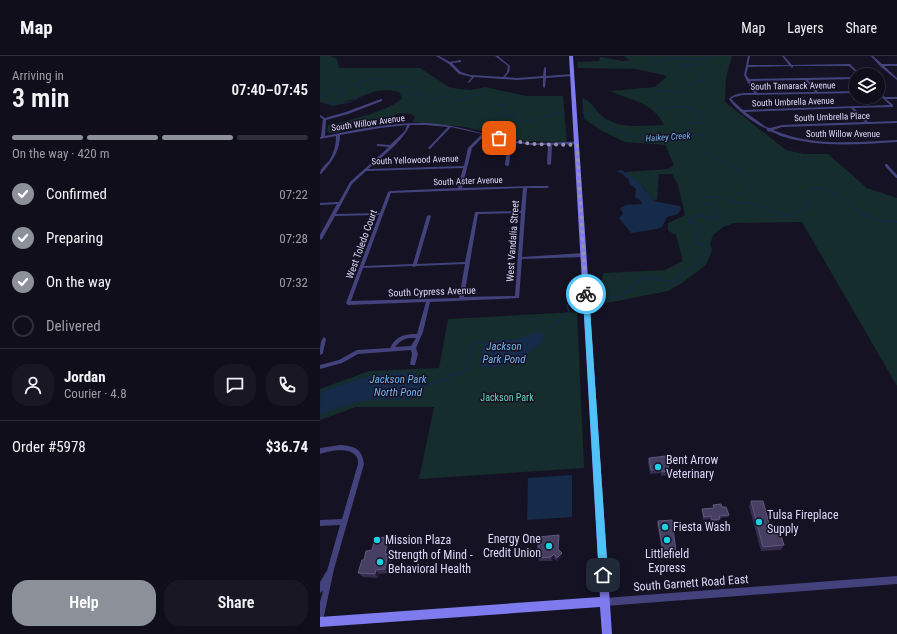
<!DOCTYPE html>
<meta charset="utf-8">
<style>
body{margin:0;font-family:"Roboto Condensed",sans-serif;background:#191724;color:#f1f3f6;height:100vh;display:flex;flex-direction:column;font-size:15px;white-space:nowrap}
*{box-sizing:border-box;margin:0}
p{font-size:13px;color:#9c9ca3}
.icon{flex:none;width:22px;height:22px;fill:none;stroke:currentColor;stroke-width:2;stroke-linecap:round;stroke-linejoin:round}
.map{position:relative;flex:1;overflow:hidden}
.panel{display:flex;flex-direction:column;background:#100e1b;width:320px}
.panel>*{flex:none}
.tools{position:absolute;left:529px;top:12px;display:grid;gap:8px}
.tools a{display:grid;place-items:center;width:36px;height:36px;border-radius:50%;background:#100e1b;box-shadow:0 2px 6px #0003,0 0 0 1px #302e3a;font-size:20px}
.pin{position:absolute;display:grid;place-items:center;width:34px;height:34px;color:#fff;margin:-17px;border-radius:8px;box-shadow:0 2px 6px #0006}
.courier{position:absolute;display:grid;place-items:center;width:40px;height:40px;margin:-20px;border:3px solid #4fc3f7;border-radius:50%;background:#fff;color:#222;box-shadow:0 1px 5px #0007}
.head em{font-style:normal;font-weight:600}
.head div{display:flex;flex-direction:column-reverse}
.head{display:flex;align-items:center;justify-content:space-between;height:68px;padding:0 12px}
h1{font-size:26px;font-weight:600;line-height:30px}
.bar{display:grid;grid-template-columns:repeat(4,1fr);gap:6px 4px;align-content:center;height:48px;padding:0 12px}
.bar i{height:5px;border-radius:3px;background:#302e3a}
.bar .on{background:#8c9099}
.bar p{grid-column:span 4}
.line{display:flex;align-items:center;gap:10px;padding:0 12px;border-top:1px solid #302e3a}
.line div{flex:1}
.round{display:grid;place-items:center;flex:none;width:42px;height:42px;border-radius:16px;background:#191724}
ol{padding:0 12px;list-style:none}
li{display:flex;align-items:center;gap:12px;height:44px}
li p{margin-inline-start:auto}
li .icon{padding:4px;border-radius:50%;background:#8c9099;color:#fff;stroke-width:4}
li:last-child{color:#9c9ca3}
li i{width:22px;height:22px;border:2px solid #302e3a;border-radius:50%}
.cta{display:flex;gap:8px;margin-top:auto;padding:8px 12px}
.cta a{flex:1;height:46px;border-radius:16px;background:#8c9099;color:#fff;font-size:16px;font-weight:600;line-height:46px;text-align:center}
.cta a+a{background:#191724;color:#f1f3f6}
header{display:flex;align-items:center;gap:24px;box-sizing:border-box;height:56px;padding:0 20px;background:#100e1b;border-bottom:1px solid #302e3a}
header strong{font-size:19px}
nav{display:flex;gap:22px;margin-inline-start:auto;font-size:14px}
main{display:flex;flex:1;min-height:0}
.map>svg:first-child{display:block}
.green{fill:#152d2c}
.water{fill:#162a49}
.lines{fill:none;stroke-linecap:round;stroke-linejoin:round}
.stream-far1{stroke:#162a49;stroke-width:1}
.stream{stroke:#162a49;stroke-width:1.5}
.minor{fill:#44427d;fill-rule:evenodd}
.tertiary{fill:#44427d;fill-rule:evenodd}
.secondary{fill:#7e7bef;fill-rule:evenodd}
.wall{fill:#342d50}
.shaded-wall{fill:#201a37}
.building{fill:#463f62;stroke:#5e587a}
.route{fill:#4fc3f7}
.done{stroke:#9793af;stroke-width:4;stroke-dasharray:0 7.2}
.poi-dot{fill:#1cd0e4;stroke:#151224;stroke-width:1.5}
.labels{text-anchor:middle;stroke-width:3;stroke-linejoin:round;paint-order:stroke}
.far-street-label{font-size:9px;fill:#ddd9fa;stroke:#151224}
.far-water-label{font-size:9px;font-style:italic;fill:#73b5ee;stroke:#151224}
.street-label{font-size:10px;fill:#ddd9fa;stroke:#151224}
.park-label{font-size:10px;fill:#6dd2b9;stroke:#151224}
.water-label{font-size:11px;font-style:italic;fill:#73b5ee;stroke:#151224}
.near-poi-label{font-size:12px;fill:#ddd9fa;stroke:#151224;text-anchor:start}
.near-street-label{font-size:12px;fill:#ddd9fa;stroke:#151224}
</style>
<header>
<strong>Map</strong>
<nav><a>Map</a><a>Layers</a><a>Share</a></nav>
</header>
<main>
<section class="panel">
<div class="head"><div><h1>3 min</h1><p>Arriving in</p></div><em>07:40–07:45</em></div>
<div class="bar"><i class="on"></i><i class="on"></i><i class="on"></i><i></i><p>On the way · 420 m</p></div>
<ol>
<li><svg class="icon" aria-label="check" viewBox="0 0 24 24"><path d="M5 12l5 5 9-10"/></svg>Confirmed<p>07:22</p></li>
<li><svg class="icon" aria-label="check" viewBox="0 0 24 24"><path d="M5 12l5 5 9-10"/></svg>Preparing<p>07:28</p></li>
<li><svg class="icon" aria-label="check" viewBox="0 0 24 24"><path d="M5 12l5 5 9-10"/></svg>On the way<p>07:32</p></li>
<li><i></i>Delivered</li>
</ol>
<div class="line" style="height:72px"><a class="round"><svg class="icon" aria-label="person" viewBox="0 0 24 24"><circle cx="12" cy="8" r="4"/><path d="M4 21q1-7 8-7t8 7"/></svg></a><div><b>Jordan</b><p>Courier · 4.8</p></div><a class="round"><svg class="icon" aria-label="chat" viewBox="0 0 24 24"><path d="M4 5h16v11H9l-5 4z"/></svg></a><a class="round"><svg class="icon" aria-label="phone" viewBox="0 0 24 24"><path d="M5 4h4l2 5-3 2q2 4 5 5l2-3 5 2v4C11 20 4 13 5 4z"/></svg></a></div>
<div class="line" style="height:52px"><div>Order #5978</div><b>$36.74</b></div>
<div class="cta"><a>Help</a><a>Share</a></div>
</section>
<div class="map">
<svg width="577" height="578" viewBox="0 0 577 578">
<rect width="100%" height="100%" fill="#151224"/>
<path class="green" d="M0,0h10l7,3 2,9h81l29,19 9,2 13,1 14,-3 41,9h37l4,46 -43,-1 -59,-14 -53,-5 3,-5 -4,-3 -12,-1 -8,4 -41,7 -1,4 -12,5h-7l-3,-2 1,-6c17,-3 64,-15 74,-27l-3,-6 -9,-2 -14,1 -42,15 -14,-4z
M303,0h109l-6,21 -1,25 61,48 18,4h24l39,34 30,10v188l-95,-164 -68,1 -11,4 -10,8 -3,9 2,6 -6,15 -24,18 -14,8 -71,14 6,-32 62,-3 18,-9 -7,-26 -8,-4v-8l17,-8 -7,-30 -6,-11h-13l-2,26 -4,1 -6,-7 -1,-4 -21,-18 43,-3 6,-4 -9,-20 -40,-3 -21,-10 -20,-13 -2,-21c11,3 15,17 26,22 16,9 38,5 56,5 -12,-24 -33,-24 -54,-34l45,-4 12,-11 -31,-7 -58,-1 -1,-6 22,-1 1,-4 23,4 7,-1z
M257,256l7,156 -165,11 15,-72h-78l-36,13v-31l49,-18 70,-3 9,-49z"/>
<path class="water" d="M302,114l19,14 12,17 27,5 1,3c-3,7 -8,6 -14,8l-5,10 -5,2 -26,4 -12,-15 4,-5 -3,-5 6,-3 16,-1 -1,-3 -6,-4 1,-8 -6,-5 -2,-5 -5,-5 -6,-3z
M219,275l5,5c-1,8 -5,9 -12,14 -20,14 -26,18 -51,17l-1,-10 3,-11 5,-4 2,1 11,-3 18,-1z
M81,316l13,1c9,5 13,17 4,25l-50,2 -14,3 -34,11 1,-22c26,-10 51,-18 80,-20z
M252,419v42l-45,3 1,-42z"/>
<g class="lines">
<path class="stream-far1" d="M325,0l12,6 13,-4 35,1 -3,6 -22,-1 22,14v2l-18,7 -3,5c-9,1 -14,-3 -23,-1l-5,8c9,19 14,7 26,7 8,0 15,4 22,7l1,10h-12l-5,4 10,8
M385,0l4,2 -3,2
M391,0h3
M0,41l11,-6 12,-2 2,3 -18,11c14,3 30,-1 39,-12l-3,-3 -9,-3c9,-5 19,-8 30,-6l4,9 21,-1 -5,4v3l20,-1 1,3 -6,4 3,2c10,-2 27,-9 35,-1 20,-6 20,-14 38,4l9,-1 2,2 -2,6 -6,2c6,5 13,2 20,0l2,2 -3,4c17,4 32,-6 48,-8
M262,56l9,2 17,13 33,12h31l7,-3h14l6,-2 5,2 -2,13c16,15 41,15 51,36l-2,3 -18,9 -1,4 21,3 29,10
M397,158l-1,-2 2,-3 -3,-4 -13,-1v-5l7,-3 23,5
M467,158l20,-4 2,-8 -6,-9c24,-15 39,10 59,21"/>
<path class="stream" d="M459,157l5,2 8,-2
M540,157l17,7 20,2
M281,246l9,-4 10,-1 7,-6 5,-1v-5l14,-9 13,4 20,2 -1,-6c15,-13 19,-4 30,-27l-12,-7 4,-14 -2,-4 -9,-1v-3l9,-5 15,4 4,-6
M230,271l19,-15 -2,-7 3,-1
M103,330l25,-7 1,-4 13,-2 5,-5 5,-23 8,-4 6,3"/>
<path class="minor" d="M116,0h3l11,6 11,-2v2l-9,1 9,9 9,3 33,2 4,-5 1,-6 -13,-10h3l12,10 -1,6 -4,5 12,1 26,-2 1,-8 1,-1 1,1v8l26,-2 1,1 -1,1 -26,2 -1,9 -1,1 -1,-1v-9l-26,2 -43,-3 -5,6 -1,-1 4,-5 -13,-3 -10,-10z
M428,0h2l-2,9h41l-7,-9h2l8,9 58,-1 11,11h-2l-10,-9h-56v1l-1,1 -2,-2 -42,1 -2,8 3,4 107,-2v2l-48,1 10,12 38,-1v2l-113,2 -9,2 -3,2 4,4 8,7 147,-5 -12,-11v-3l7,6h12v2h-11l7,6v2l-39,1 14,14 29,-1v2l-115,4 -9,3c39,17 82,12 124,10v2c-32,2 -64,5 -95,-1 -7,-1 -14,-3 -21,-5 -5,-2 -9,-5 -14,-5v-2c-12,-5 -31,-19 -38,-30 6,-7 16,-6 25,-6l-7,-12 -1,-1v-1l-2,-4zM485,24l10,12 -58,1 -7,-12zM531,52l14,14 -83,3 -12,3 -4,-1 -21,-15z
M551,0h2l9,8h15v2h-13l13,12v2l-17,-14z
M61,43h1v2l-34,13 -22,6 -1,16c33,-7 68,-14 102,-13 33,2 63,14 95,19 19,3 37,-1 55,0l1,1 -2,1 -24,1 -1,19 -2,1 -2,-1 1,-19h-17l-14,-2 -6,4 -2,18 -2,1 -2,-1 2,-18 6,-5 -28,-7 -13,13 -10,40 71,-2h15l1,1 -2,1h-20l-5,69 61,-4 2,1 -1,1 1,1 -2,1 -61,2 -3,39 -89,4 -7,30 -7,16 2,6 -3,11h-4l-1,-1 2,-10 -1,-4 -53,4 -16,9 -22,6v-4l19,-5 18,-10 33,-2c6,-12 14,-14 27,-14l9,-32 -78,3 -2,-2 33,-88 -44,1 -13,23 -2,1v-5l17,-31 -17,1v-2l19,-1 11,-20 39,-35 -11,-1h-1v-2l13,1 15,-14 2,-6 -27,3 -40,7c0,16 -8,27 -19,39h-1c0,-5 5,-9 9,-13 5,-8 7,-16 7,-25l-16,3v-2h1l2,-18 -3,-2v-2l5,3 21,-6zM90,69h16l22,2 -19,20 -1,1 2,1 21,-22 31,7 -14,14 -4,18 -96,3c14,-12 35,-28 42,-44zM143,112l-5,20 -68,3 -2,1 -8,21 -44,1 16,-30 14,-13zM203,132l-2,23 -46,1 -10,50 -48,2 14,-48 -2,-1 -2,1 -14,48 -49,2 27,-73zM201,157l-6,83 -51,1 14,-83zM145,208l-6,34 -108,3 12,-33 49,-2 2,1 2,-1zM89,282h7l-5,8 -16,1c4,-5 8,-8 14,-9z
M565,108h2l10,11v3h-1l-11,-12z
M4,281l2,2 -3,14 -1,1 -2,1c0,-6 0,-15 4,-18z
M20,389c14,1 22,3 24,19l-30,105 -10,47 -1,3 -3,1v-18l3,-11 -3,2v-11l6,-10 1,-1 13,-46 -20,1v-6l22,-1 16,-55c0,-3 0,-7 -3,-9 -7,-8 -26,-4 -35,-1v-6z"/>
<path class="tertiary" d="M577,520v8l-292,22 -3,-1 -1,-3 1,-3 3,-1z"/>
<path class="secondary" d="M249,0h4l39,578h-10l-2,-27 -280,20v-10l280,-20z"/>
</g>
<path class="wall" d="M329,402l20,13 -1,4 -7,1v-3l-11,1 -2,-12z
M431,445l21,33 12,11 -3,5 -20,1 -12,-45z
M393,449l9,2 7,8 -1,2 -8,1 -1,3 -8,1 -1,-3 -7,1 -1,-9v-2l11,-1z
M338,465l18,31 -1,3 -12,1 -6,-32z
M239,483v11l3,3v3l-5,5 -3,-3 -2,3h-13l-1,-3z
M72,485l-3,14 3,4 -3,14 -10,1 -1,4 -15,-1 -5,-4 6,-13 8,-10z"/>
<path class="shaded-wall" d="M239,479v18l-1,-4z
M68,481l4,4 -3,14 3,4 -3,14 -4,-4v-15z
M242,497v3l-5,5v-3z
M234,498v4l-2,3 -1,-4z
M56,514l3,4 -1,4 -3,-4z"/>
<path class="building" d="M346,400l3,15 -7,1v-3l-11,1 -2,-12z
M431,445h12l9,33 8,-1 4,12 -21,2z
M401,448l1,3h4l3,8 -10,1 1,3 -8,1 -1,-4 -7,1 -2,-8 12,-1 -1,-3z
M352,464l4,32h-13l-5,-31z
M239,479l-1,14 4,4 -5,5 -3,-4 -3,3 -13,1v-21z
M68,481l-3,17h3l-3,15 -9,1 -1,4 -17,-1 4,-13h2l2,-9 6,-1 3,-12z"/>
<path class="route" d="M266,236l3,2 19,281 -1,3 -4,1 -3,-1 -1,-3 -16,-281z"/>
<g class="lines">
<path class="done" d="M179,82l32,6 46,1 9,149"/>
</g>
<g class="poi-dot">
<circle cx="338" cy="411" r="4"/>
<circle cx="439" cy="466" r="4"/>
<circle cx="345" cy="471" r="4"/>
<circle cx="57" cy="484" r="4"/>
<circle cx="347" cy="484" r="4"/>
<circle cx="229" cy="490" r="4"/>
<circle cx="60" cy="506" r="4"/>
</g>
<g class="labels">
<g class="far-street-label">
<text transform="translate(473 30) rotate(-1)" y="3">South Tamarack Avenue</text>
<text transform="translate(473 46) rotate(-2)" y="3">South Umbrella Avenue</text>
<text transform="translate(512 61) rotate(-2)" y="3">South Umbrella Place</text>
<text transform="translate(48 67) rotate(-8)" y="3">South Willow Avenue</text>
<text x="523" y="81">South Willow Avenue</text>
<text transform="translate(95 104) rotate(-2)" y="3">South Yellowood Avenue</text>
<text transform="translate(148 125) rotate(-2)" y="3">South Aster Avenue</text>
</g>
<g class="far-water-label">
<text transform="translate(348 81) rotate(-4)" y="3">Haikey Creek</text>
</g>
<g class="street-label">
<text transform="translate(192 185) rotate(-86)" y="4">West Vandalia Street</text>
<text transform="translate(41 188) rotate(-70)" y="4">West Toledo Court</text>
<text transform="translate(112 235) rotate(-2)" y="4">South Cypress Avenue</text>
</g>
<g class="park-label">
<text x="187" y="345">Jackson Park</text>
</g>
<g class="water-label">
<text x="184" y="294">Jackson<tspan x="184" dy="13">Park Pond</tspan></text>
<text x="78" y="327">Jackson Park<tspan x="78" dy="13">North Pond</tspan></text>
</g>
<g class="near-poi-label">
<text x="346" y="408">Bent Arrow<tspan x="346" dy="14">Veterinary</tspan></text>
<text x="447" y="463">Tulsa Fireplace<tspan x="447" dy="14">Supply</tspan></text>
<text x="353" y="475">Fiesta Wash</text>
<text x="221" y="487" text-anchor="end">Energy One<tspan x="221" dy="14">Credit Union</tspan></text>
<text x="65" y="488">Mission Plaza</text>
<text x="347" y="502" text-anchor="middle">Littlefield<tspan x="347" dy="14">Express</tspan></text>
<text x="68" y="503">Strength of Mind -<tspan x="68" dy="14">Behavioral Health</tspan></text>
</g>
<g class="near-street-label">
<text transform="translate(371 527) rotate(-4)" y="4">South Garnett Road East</text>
</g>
</g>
</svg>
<div class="tools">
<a><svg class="icon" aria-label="layers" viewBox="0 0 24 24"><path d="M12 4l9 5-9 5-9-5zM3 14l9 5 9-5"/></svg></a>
</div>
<div class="pin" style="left:179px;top:82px;background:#ea580c"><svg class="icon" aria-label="bag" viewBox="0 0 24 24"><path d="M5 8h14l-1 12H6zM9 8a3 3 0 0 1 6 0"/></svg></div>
<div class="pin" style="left:283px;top:519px;background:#1f2937"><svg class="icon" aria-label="home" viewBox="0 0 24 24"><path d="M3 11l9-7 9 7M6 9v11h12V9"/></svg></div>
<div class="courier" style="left:266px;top:238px"><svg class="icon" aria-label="bike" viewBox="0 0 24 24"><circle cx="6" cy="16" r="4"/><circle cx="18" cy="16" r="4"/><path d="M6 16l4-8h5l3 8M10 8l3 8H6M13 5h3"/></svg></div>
</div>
</main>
